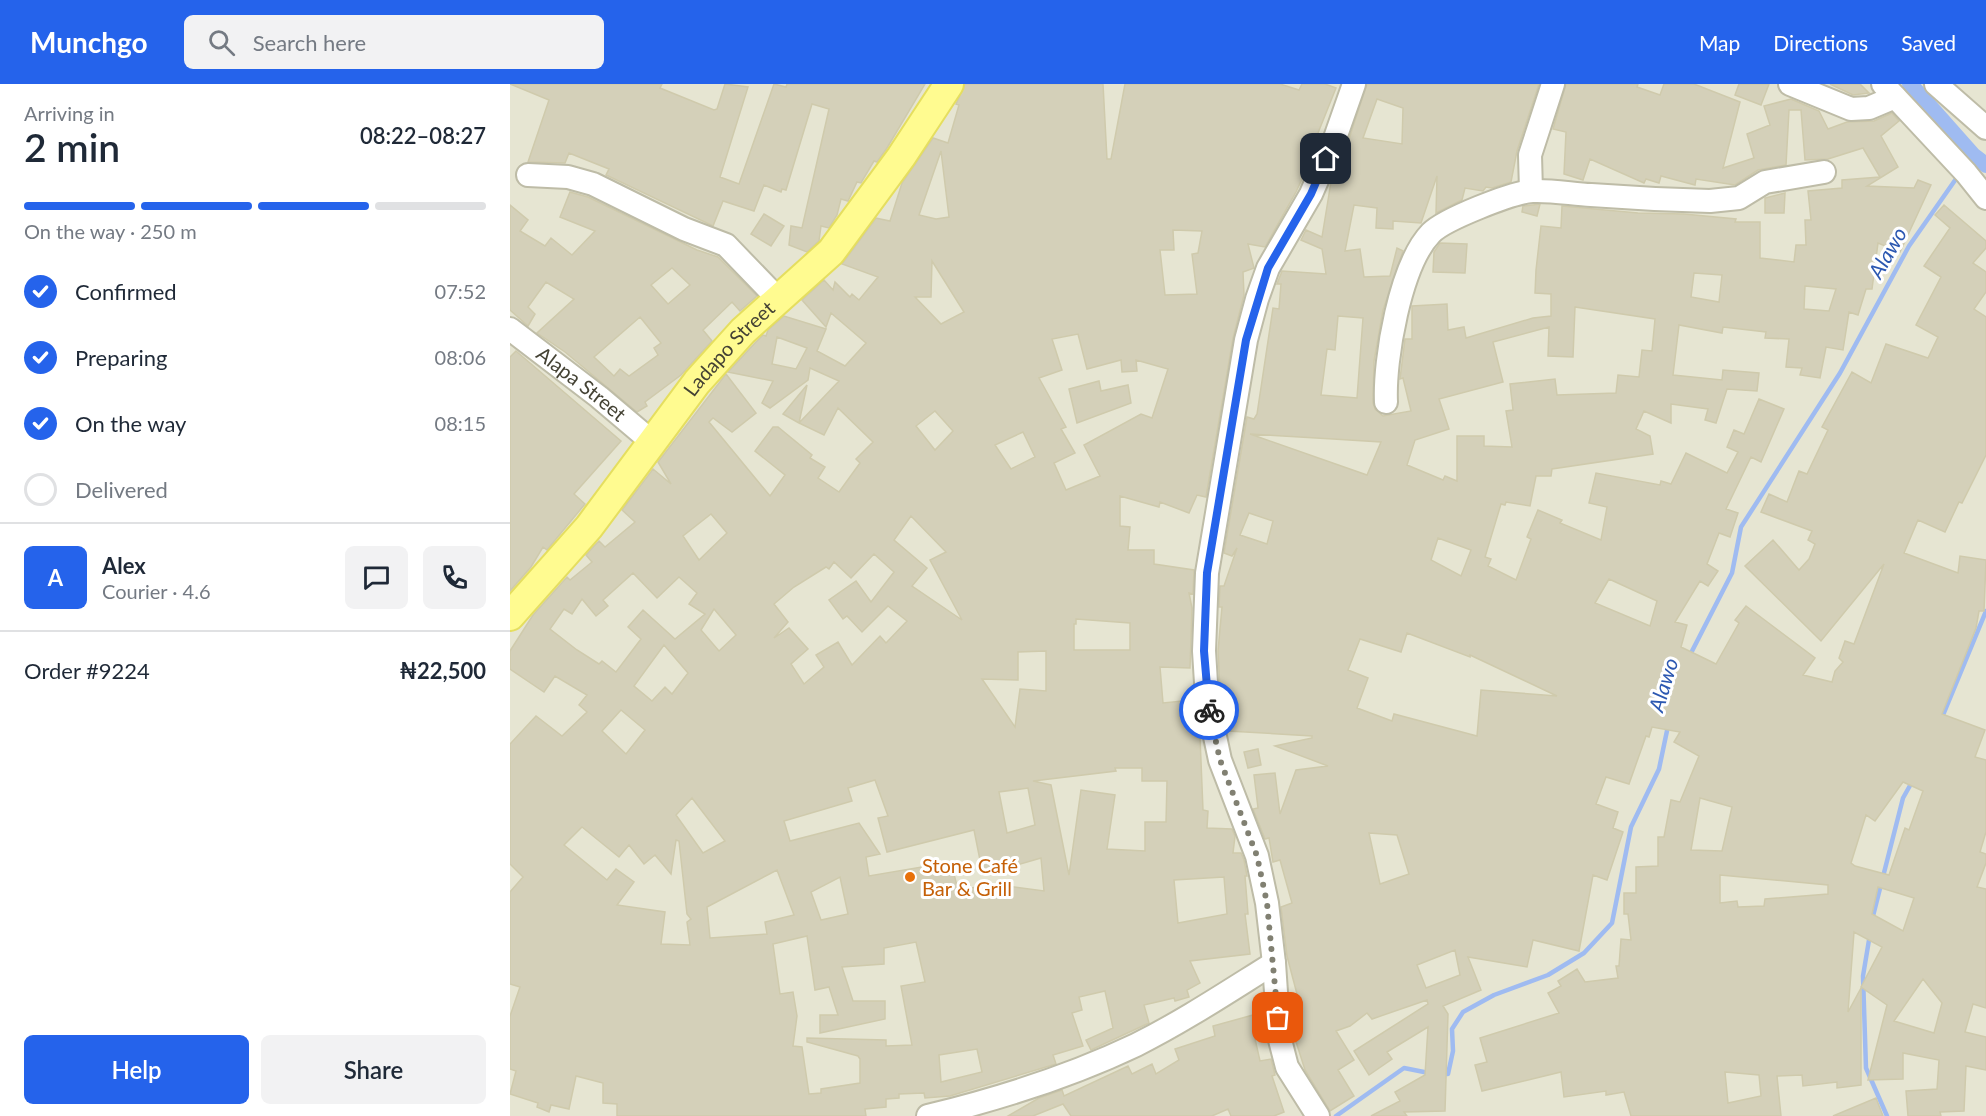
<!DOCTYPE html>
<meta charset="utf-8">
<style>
body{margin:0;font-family:Lato,sans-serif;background:#f2f2f3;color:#1f2937;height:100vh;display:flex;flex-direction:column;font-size:22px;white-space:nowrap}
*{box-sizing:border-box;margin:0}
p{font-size:20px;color:#747a83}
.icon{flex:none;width:33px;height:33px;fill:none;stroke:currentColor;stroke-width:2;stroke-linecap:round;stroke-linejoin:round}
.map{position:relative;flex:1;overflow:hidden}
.panel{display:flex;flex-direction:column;background:#fff;width:510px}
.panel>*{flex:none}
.pin{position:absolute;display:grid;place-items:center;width:51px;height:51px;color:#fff;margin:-26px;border-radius:12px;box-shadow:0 3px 9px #0006}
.courier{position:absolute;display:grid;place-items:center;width:60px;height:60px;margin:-30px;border:4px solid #2563eb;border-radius:50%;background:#fff;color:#222;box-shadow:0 2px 8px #0007}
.head em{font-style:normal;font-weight:600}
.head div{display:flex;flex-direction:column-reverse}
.head{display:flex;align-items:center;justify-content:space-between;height:102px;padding:0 24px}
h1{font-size:39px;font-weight:600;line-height:45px}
.bar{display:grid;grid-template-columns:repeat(4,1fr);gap:9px 6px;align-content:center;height:72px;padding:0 24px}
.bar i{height:8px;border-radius:4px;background:#e0e1e3}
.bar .on{background:#2563eb}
.bar p{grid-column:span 4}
.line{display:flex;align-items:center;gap:15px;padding:0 24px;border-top:2px solid #e0e1e3}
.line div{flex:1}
.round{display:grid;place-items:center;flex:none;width:63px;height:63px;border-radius:9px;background:#f2f2f3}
ol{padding:0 24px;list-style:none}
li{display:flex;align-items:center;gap:18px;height:66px}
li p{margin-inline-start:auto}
li .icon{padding:6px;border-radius:50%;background:#2563eb;color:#fff;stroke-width:4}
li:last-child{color:#747a83}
li i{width:33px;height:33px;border:3px solid #e0e1e3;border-radius:50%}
.action{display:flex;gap:12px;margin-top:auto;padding:12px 24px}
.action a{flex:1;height:69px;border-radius:9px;background:#2563eb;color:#fff;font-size:24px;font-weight:600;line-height:69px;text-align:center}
.action a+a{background:#f2f2f3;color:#1f2937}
header{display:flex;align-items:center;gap:36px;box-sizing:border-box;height:84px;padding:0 30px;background:#2563eb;color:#fff}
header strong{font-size:28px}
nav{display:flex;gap:33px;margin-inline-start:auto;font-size:21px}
.search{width:420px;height:54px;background:#f2f2f3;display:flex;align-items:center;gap:15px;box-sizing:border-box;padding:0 21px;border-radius:9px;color:#747a83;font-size:22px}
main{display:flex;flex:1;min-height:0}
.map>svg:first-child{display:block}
.residential{fill:#e6e5d2}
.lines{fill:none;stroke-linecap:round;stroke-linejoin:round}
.stream{stroke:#9fbbf1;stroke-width:4.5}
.canal{stroke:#9fbbf1;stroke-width:16}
.building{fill:#d4d0b9;stroke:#cfcaac;stroke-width:1.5;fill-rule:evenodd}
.minor-casing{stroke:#bebca7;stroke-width:26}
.major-casing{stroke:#e5de5f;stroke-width:32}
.minor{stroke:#fff;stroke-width:22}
.major{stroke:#fffb90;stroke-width:28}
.done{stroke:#818072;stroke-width:6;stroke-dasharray:0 10.8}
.route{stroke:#2563eb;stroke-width:8}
.food-dot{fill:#e8710a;stroke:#fff;stroke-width:2}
.labels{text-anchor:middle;stroke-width:6;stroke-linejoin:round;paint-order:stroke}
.street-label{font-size:20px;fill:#444234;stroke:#fff}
.food-label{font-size:20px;fill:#c56008;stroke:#fff;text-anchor:start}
.water-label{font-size:21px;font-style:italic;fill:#2c58b1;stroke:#fff}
</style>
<header>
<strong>Munchgo</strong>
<div class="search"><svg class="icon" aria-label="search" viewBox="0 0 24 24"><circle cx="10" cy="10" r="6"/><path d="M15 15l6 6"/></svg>Search here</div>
<nav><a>Map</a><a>Directions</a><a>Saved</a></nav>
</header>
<main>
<section class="panel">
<div class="head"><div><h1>2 min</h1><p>Arriving in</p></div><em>08:22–08:27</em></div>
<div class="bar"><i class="on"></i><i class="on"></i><i class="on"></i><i></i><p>On the way · 250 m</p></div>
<ol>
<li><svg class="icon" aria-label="check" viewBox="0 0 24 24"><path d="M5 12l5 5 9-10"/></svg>Confirmed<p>07:52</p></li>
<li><svg class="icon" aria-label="check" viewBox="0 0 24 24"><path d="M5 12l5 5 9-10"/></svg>Preparing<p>08:06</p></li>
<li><svg class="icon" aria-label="check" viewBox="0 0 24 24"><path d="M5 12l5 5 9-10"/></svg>On the way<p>08:15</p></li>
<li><i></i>Delivered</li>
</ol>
<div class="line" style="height:108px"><b class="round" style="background:#2563eb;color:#fff">A</b><div><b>Alex</b><p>Courier · 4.6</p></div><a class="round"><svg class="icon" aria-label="chat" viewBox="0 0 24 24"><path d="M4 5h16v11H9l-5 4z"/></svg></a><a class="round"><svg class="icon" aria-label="phone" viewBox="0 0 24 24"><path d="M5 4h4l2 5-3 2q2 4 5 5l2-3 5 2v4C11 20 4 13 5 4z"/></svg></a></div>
<div class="line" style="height:78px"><div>Order #9224</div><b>₦22,500</b></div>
<div class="action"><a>Help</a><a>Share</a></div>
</section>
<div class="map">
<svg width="1476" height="1032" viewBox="0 0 1476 1032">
<rect width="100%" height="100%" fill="#f2f2e4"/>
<path class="residential" d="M0,0h1476v1032h-1476z"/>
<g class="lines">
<path class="stream" d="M1456,80l7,-9
M1180,571l42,-82 9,-46 99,-154 69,-127 49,-70
M1431,636l45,-109
M1362,836l31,-122 9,-16
M1360,850l-7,42 3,92 21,48
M930,990h8l5,-23 -1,-22 11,-17 31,-17 54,-20 36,-22 28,-30 19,-96 28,-58 9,-43
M826,1032l68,-48 25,5"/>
<path class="canal" d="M1400,0l63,71 13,10"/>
</g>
<path class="building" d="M0,0h152l-2,4 54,22 3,-1 8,-25 23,3 -28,90 19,7 35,-100 12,3 1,-3h138l-38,64 -10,14 -3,-1 -13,22 -4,-1 -9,19 -7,-2 -4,16 -8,13 -8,-2 -2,15 -12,11 -18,-7 2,-19 11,2 27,-119 -17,-5 -26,86 -4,-1 -1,3 -17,-7 -10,26 -31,-10 -10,25 -107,-51 3,-6 -40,-16 -4,10 -37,-1 21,-62z
M455,0h138l4,75h4l14,-75h155l19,6 3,-6h23l11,4 -22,55 4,2 -22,47 -31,55 -17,-3 6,24 -11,4 1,23 -11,43 -27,159 -9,-2 -8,18 -29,-11 -1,5 -39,-11v30l10,1 -2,23h26v14l40,6 -1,24 -4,-1 3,15 -2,60 -30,-1 3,36 29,-3 3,37h5l3,73 5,1 -1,17 25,1 3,7 -2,17h8l3,7 3,16h-2l3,38h-3l5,40 -60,7 10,22 -13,7 2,7 -14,4 -1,-3 -30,7 5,18 -58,27 -5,-10 27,-12 -4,-19 -4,-18 -26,6 3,13 -10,3 11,33 -30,9 3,9 -106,32 -25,2 -1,-5 -25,1v4l-13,1v8l-21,2 1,7h-249v-12l-14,-1v-20l-27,-7 -7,33 -18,-4 -2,7 -12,-5 1,-4 -28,-9 6,-23 -6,-2v-53l10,-29 -10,-3v-92l13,-15 -13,-13v-120l26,-28 26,20 25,-24 -8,-7 8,-10 -32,-19 -11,16 -34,-23v-18l23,-36 34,-38 3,3 22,-18 -6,-7 9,-10 4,-4 6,6 30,-25 -13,-12 31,-41 18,15 -13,-22 68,-88 30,39 -24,19 -19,-14 -4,4 61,74 15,-21 -30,-24 18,-24h5l34,28 -2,3 15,9 -7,11 21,14 21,-29 -4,-4 17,-17 -35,-34 -14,27 -25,-12 40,-42 -29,-13 -2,12 -38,28 -8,-5 11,-22 -45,-9 27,-29 8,-8 3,1 2,-6 16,-14 42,13 -9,22 28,15 21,-23 -35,-30 -5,14 -24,-27 22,-20 9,10 2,-8 15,15 2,-3 7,6 19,-23 -36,-13 34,-46 14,3 12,-38 31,-45 15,5 11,-38 -3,-1zM431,67l8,66 -13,2 -17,-4zM663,146l29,1 -4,22 -6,1 5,40 -32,1 -5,-45h14zM422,177l32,51 -23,12 -26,-27h16zM568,250l9,35 34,-9 1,12 15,-1 -1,-11 32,9 -16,49 -11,-4 -57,31 16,31 -34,14 -12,-27 21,-10 -14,-24 5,-2 -27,-49 23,-8 -10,-31zM267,253l30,11 -11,21 -24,-5zM425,327l18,20 -18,19 -19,-24zM513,348l12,25 -24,12 -16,-24zM201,430l16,19 -28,27 -16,-24zM401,432l35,36 -16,8 32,60 -50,-34 15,-18 -33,-28zM364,470l20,18 -23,30 -15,-21 -27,19 14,19 4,-3 15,16 26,-26 19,15 -21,22 -6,-7 -28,29 -14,-23 -22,13 8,12 -20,17 -13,-20 17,-15 -19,-21 -15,10 14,-16 -14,-18 20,-17 32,-20 3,2 5,-7 17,16zM123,489l24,25 22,-21 18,16 -8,11 16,10 -30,25 -32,-29 -15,17 13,12 -25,33 -14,-11 -3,3 -22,-14 -27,-21 14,-20 8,5 10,-15 14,17 12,-10 -5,-6zM204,525l22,26 -17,16 -18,-21zM566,535l54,4v27h-56v-26h2zM154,561l24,28 -16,21 -7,-7 -13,14 -18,-15zM536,567v40l-26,-2 -5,38 -33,-48 36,1v-28zM111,626l24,20 -19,24 -24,-23zM605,684h27v13h25l-1,41h-21v29l-38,-2 8,-54 -34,-5 -12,85 -18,-90 -18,-4 83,-10zM365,696l13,36 -10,2 9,34 87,-22 9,45 58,-17 3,33 -60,-8v3l-26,4 -7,-28 -82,14 -3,-19 14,-3 -21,-31 -69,18 -6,-20 68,-20 -4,-13zM518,704l7,37 -28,8 -8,-41zM182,714l33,43 -22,12 -27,-38zM72,743l37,30 10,-12 15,19 11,-9 16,19 5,-34 3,1 8,73 4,5 -4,3 3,23 -29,-1 4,-32 -48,-7 17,-23 -18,-13 -9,11 -43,-35zM267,786l17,45 -29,7 2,12 -57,4 -3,-31zM330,793l8,37 -27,6 -10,-28zM714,793l3,37 -49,9 -4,-43zM297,852l8,54 14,-3 9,28h-18v18l65,-14v-18h-32l-11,-34 42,-3v-16l32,-6 9,40 -24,4 11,59 -26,1v-6l-79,-2v4l51,14 2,3v24l-39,6v4l-12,1 -7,-47 -9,-1 4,-30 -4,-24 -13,2 -7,-50zM467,965l5,23 -41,10 -2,-27z
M857,0h172l-22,67 -6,31 -19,6 -6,-1 -3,4 -18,-3 -3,12 -26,13 1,-37 -16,47 -28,-2v8l-17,-1 1,-20 -23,-3 -9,46 15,-2 4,28 26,-1 7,-28 6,3 -20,59 -9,51 -1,42 2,6 8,7 28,-5 -8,-33 -3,1 5,-40h7v-33l35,-2 1,26 16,-3 2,11 67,-20 18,-2v-22l-16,-1 1,-23 5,-44 20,2 1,-22 76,7 46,1 52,5 -1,3h25v36l34,4 2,-17h10l-1,-25h6l-3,-29 34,-3v-8l38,-3 -17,-29 -35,11 -23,1 -4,-50h-12l-3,55 -28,5 -23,15 -39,-6 -1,6 -34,-9 -2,7 -13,-4 -2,4 -54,-24 -7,21 -19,-6 2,-42 -13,-3 13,-45h72l-1,3 23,8 4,-11h30l46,18 -17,66 31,-10 -7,-24 23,-9 -6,-19 27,-7 28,12 9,18 19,-7 27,-1 18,-8 7,8 -18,15 17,31 -31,19 47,2 4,-8 13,5 -31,67 -22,-9 -6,46h-6l-8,26 -9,-3 -6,38 -17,-3 -6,31 -20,-3 2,-7 -16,-1 3,-28 -24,-1 1,-6 -43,-5 -1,6 -43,-8 -6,50 49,5 1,-10 36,3 -2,18 -30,-2 -11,34 -11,-3 3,-11 -37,-5v19l-27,-12 -8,18 14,7 3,18 -101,15 -1,7h-15l-6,30 -24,-4 -1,3 -4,-1 -16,53 6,2 -3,7 28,14 15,-41 -4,-2 11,-27 24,10 -2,3 41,17 6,-33 -18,-4 7,-30 64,12 1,-4 10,3 15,-31 41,20 11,-21 -11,-5 7,-17 10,4 15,-35 25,10 -23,53 -10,-5 -25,52 12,4 -8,24 -11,-4 -12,31 11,7 -10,15 -8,-5 -25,41 12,3 -6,22 35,17 23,-41 -4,-3 11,-14 69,52 -12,17 29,7 3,-11 8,-9 -4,-4 6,-17 9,3 30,-80 -63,77 -76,-75 28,-26 26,30 10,-11 6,-15 -7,-4 4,-9 -51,-19 8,-18 18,8 12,-31 8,3 21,-44 -6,-3 30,-55 19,11 15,-39 42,14 10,-21 -22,-12 25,-48 -17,-11 26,-38 -15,-13 9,-10 42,36v7l-13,15 13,9v20l-12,17 12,8v138l-24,48 -3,-1 -14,30 -27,-12 -14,33 54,20 2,-17 26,4 -2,51h-5l-3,17 -34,86 43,16 -10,27 11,3v72l-6,20 6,2v9l-9,24 9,2v119l-13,-4 -8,28 21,5v33l-20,-4 -2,45 -24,1 1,4h-33l-2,-25 31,-2 2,-29 -36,-7v26l-35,1 19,-75 -26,-18 21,-40 -28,-15 -6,80 13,-24v97l-24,3v-6l-34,4 -1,-11 -25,1 4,40h-150l-7,-24 -18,3v-4l-42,6 -3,-25 -79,19 -7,-26 12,-3 -7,-24 79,-25 -11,-20 13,-7 -3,-5 19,-12 8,13 33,-4 -2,-12h3l2,-27 10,1 -3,-26h-4v-21h12v-26l22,-1v-29h6l7,-37 9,2 19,-46 -25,-14 6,-10 -28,-5 -3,10 -3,-1 -17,48 -23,-7 -10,27 22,8 -5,16 10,4 -16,48 -14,-5 -14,76 -46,-11 -6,27 -59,-10 13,33 -38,16 5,8 -3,97 -41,1 3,4h-36l29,-15 -5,-9 30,-17 3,-48 -41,25 5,7 -23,16 -15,-24 74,-47 -1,-4 -55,19 -5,-6 -17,13 -14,5 18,29 -16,10 16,26 -24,15 -25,-41 -13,-41 -2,-33 7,-2 -10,-38 -6,-49 11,-4 -12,-43 -7,2 -4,-24 -4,1 -12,-30 5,-1 -4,-33 21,-2 5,41 16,-44 32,-4 -53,-20 37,-8v-2l-84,-5 -4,-16 1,-24 -5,-1 -2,-39 4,-44h-3l1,-21h4l13,-38 -5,8 -8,-3 23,-136 7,2 3,-5 16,-106 6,1 2,-25h-4l5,-13 44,3 -4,-25 -21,-9 5,-10 16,7 9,-55 16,-37zM867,15l26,9 -1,36 -39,-6zM1184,189l28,2 -3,27 -28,-5zM1295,202l31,3 -7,22 -25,-2zM1065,223l80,12 -3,32 -10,-1 -3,27 -21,-2 -2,18 -59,2 -2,-16 -45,5 3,26 -7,1 6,36 -28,-1v-10h-27v45l-12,-5 -2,4 -36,-15 8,-25 34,-11 -10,-30 64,-17 -10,-40 56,-15 -1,29 25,1zM828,232l25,2 -6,80 -36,-3 6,-46 8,1zM740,350l83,5 48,3 -14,33zM739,429l24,8 -6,23 -27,-9zM928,454l33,12 -10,26 -30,-16zM1099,495l48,22 -7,25 -55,-23zM897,549l63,24v-2l87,41 -76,-6 -4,46 -83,-22 -2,7 -35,-13 11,-30 -20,-8 12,-31 41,13zM1393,698l20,9 -14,39 -4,-2 -16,47 -34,-9 -4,-3 15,-48 9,6zM1190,714l32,9 -10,44 -31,-1zM859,749l28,2 12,39 -29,10zM1210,791l108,10v9l-63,5 -1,7 -26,1 -1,-6 -17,2zM1368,803l36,11 -11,33 -31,-17zM945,866l5,25 -34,13 -9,-23zM1413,895l19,24 -8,30 -40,-12zM1215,988l34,3 2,21 -33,7z
M1229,0h30l-8,21 -26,-10z
M1320,0h30l9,9 -16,2z
M60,108l18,5 109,53 21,7 39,39 -17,15 -8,-9 -29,28 9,11 -31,34 -36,27 2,4 -10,6 -72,-60 -28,-19 37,-34 -28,-17 -18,25 7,7 -7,12 -18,-16v-105l18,15 -8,11 25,15 6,-8 21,17 23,-24 -35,-14zM162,184l18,17 -22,19 -17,-19zM130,233l21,26 -7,5 4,7 -29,21 -9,-7 -6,7 -20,-19z
M1275,109l-1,20h-19v-15z
M1030,120l-3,12 -15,-4 1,-6z
M254,130l20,12 -13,20 -20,-12z
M930,159l27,1 -2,29 -32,-1 1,-20z
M6,267l105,90 -47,53 11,10 -38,46 -4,-3 -12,20 -21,24v-234z
M589,297l2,10 27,-6 3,18 -54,20 -8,-34z
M297,301l-8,38 -16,-9z
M748,665l3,16 -13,3 -4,-16z
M743,931l6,23 -4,1 5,22 11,-2 4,16 -3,1 12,36 -10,4h-43l-3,-7 -16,7h-141l-8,-12 -30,12h-25l31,-18 23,-8 2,6 64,-30 4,8 20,-10 4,10 23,-14 -4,-11 40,-13 -2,-10z
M1366,1014l7,18h-50z"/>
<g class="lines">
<g class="minor-casing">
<g id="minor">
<path d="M1280,0l61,25 18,-1 26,-11"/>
<path d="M1373,0l83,89 20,25"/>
<path d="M1426,0l50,44"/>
<path d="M18,91l40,2 25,7 91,45 42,16 53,55"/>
<path d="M1021,107l-1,-36 23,-71"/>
<path id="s1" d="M0,245l89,68 52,44"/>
<path d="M876,318c-2,-42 14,-137 45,-169 14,-14 80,-40 101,-42 19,-1 40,3 59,4 40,3 80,5 119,6l29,-3 26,-16 59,-10"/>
<path d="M418,1032c70,-17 143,-40 208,-71 48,-24 93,-54 138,-82"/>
<path d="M808,1032l-31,-49 -8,-31 -5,-73 -7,-60 -10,-47 -37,-96 -13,-61 -3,-48 3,-78 39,-233 11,-41 11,-31 43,-74 23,-53 20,-57"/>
</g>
</g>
<g class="major-casing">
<g id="major">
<path id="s2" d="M0,532l79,-89 108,-145 46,-51 88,-79 70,-95 48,-73"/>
</g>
</g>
<use href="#minor" class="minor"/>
<use href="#major" class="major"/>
</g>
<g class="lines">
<path class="done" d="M699,626l11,50 37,96 10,47 11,115"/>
<path class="route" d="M699,626l-5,-59 3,-78 39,-233 22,-72 43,-74 15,-35"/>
</g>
<circle class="food-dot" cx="400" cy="793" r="6"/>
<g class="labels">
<g class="street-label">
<text dy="7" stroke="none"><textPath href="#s2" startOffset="346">Ladapo Street</textPath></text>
<text dy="7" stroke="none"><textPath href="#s1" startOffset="90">Alapa Street</textPath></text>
</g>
<g class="food-label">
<text x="412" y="789">Stone Café<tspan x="412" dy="23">Bar &amp; Grill</tspan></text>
</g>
<g class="water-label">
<text transform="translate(1378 169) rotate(-60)" y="7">Alawo</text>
<text transform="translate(1154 601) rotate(-73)" y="7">Alawo</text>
</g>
</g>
</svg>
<div class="pin" style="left:768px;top:934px;background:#ea580c"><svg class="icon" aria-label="bag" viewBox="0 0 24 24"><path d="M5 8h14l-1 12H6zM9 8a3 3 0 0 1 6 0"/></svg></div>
<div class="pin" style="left:816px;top:75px;background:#1f2937"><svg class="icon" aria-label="home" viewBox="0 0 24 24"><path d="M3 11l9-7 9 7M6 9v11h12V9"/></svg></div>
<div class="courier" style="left:699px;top:626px"><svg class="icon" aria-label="bike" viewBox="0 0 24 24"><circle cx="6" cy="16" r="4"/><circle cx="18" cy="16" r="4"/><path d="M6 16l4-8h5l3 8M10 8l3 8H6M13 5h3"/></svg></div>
</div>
</main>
